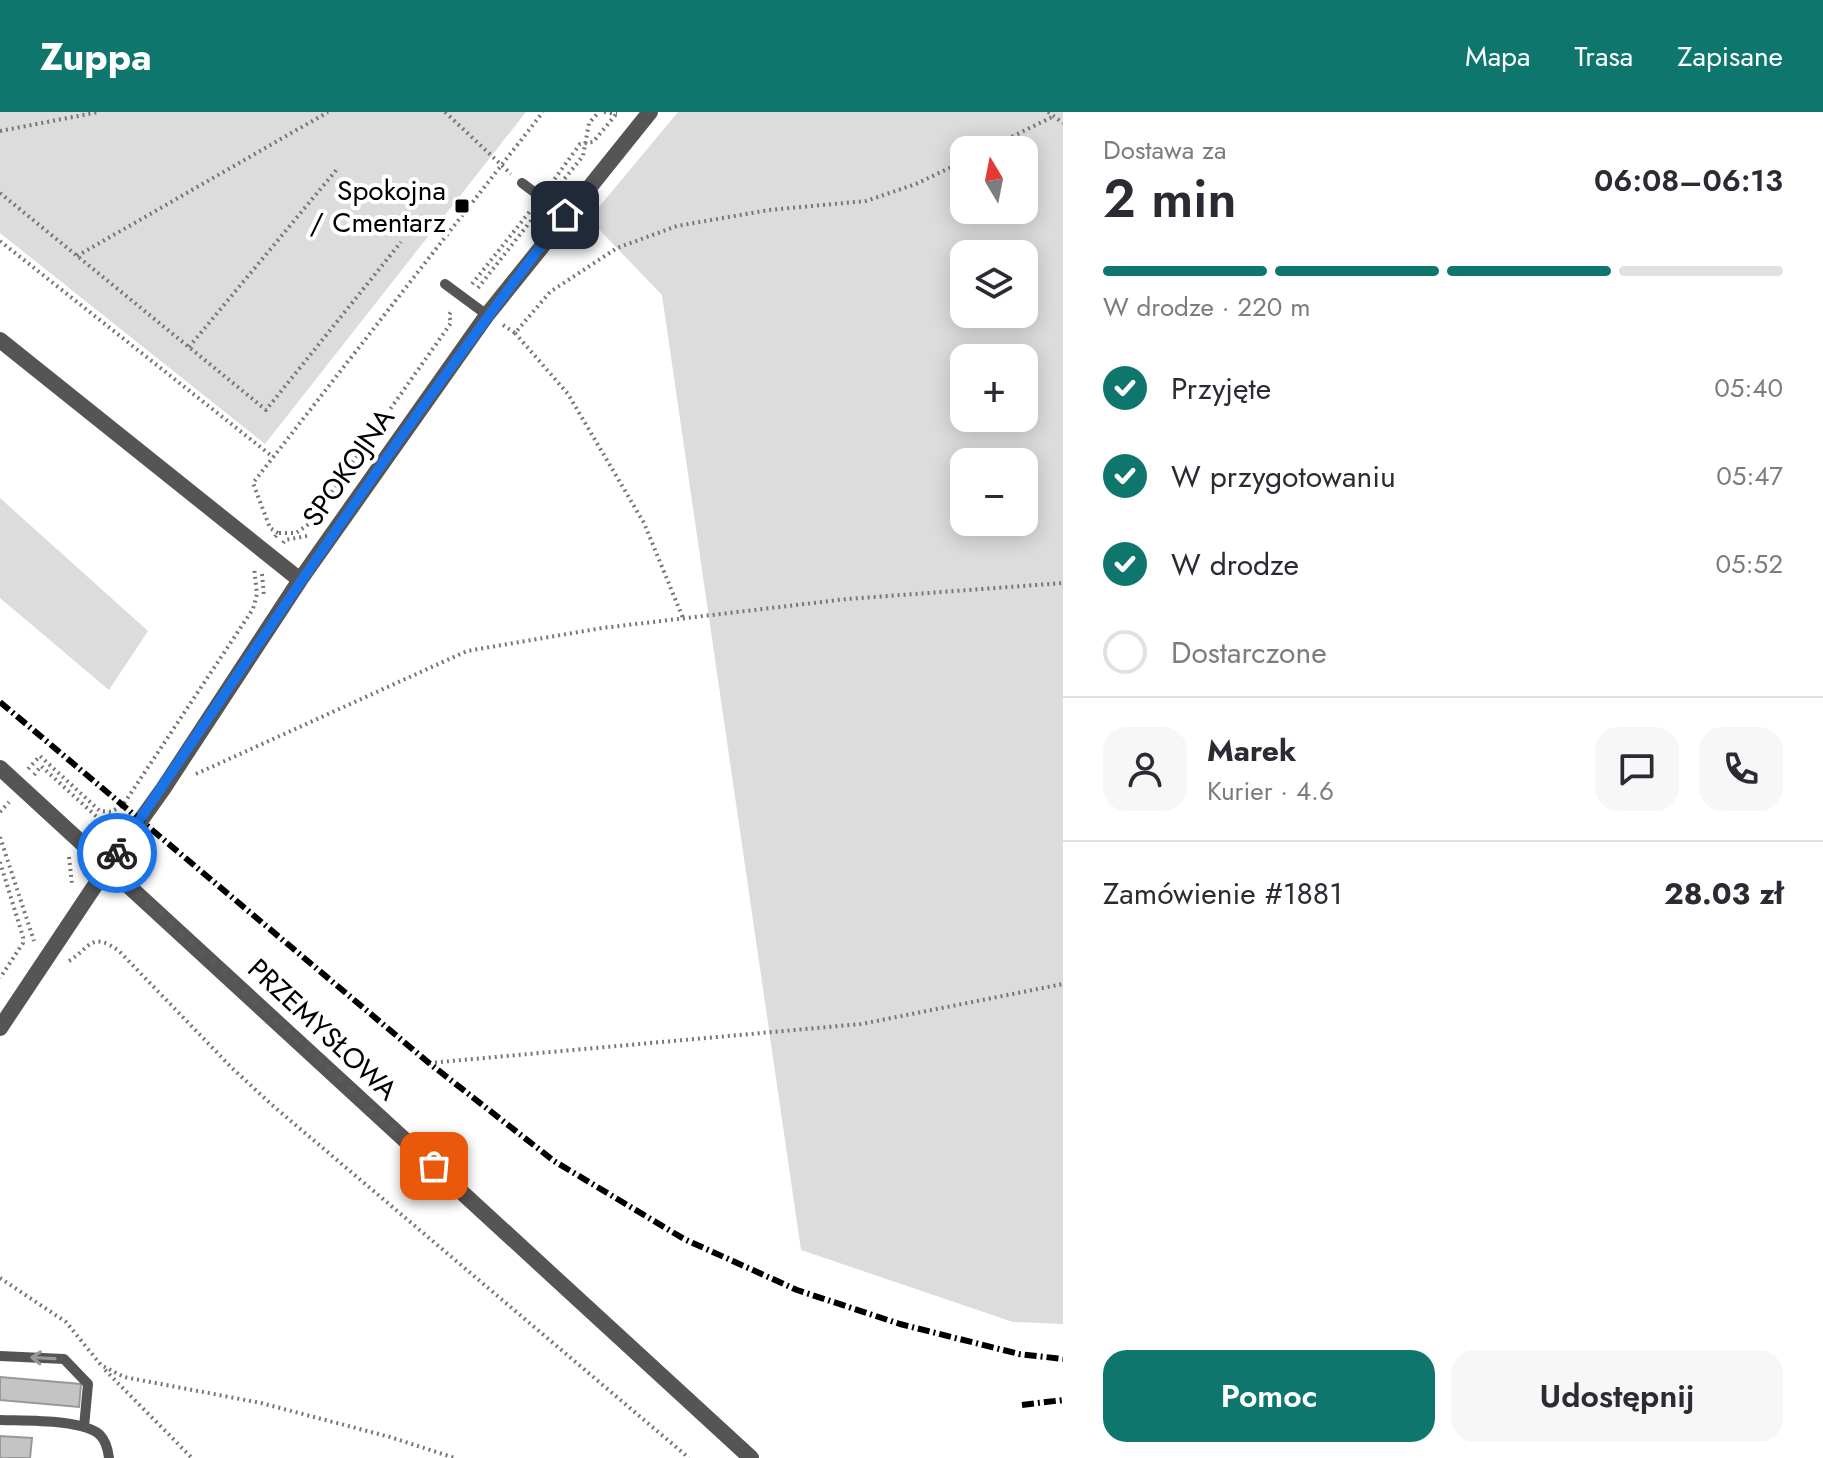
<!DOCTYPE html>
<html lang="pl">
<meta charset="utf-8">
<style>
body{margin:0;font-family:Jost,sans-serif;background:#f7f7f7;color:#2b2b33;height:100vh;display:flex;flex-direction:column;font-size:30px;white-space:nowrap}
*{box-sizing:border-box;margin:0}
p{font-size:26px;color:#7c7c81}
.icon{flex:none;width:44px;height:44px;fill:none;stroke:currentColor;stroke-width:2;stroke-linecap:round;stroke-linejoin:round}
.map{position:relative;flex:1;overflow:hidden}
.panel{display:flex;flex-direction:column;background:#fff;width:760px}
.panel>*{flex:none}
.needle{width:52px;rotate:350deg}
.controls{position:absolute;left:950px;top:24px;display:grid;gap:16px}
.controls a{display:grid;place-items:center;width:88px;height:88px;border-radius:16px;background:#fff;box-shadow:0 4px 20px #0003;font-size:40px}
.pin{position:absolute;display:grid;place-items:center;width:68px;height:68px;color:#fff;margin:-34px;border-radius:16px;box-shadow:0 4px 12px #0006}
.courier{position:absolute;display:grid;place-items:center;width:80px;height:80px;margin:-40px;border:6px solid #1a73e8;border-radius:50%;background:#fff;color:#222;box-shadow:0 2px 10px #0007}
.head em{font-style:normal;font-weight:600}
.head div{display:flex;flex-direction:column-reverse}
.head{display:flex;align-items:center;justify-content:space-between;height:136px;padding:0 40px}
h1{font-size:52px;font-weight:600;line-height:60px}
.bar{display:grid;grid-template-columns:repeat(4,1fr);gap:12px 8px;align-content:center;height:96px;padding:0 40px}
.bar i{height:10px;border-radius:6px;background:#e1e1e2}
.bar .on{background:#0f766e}
.bar p{grid-column:span 4}
.line{display:flex;align-items:center;gap:20px;padding:0 40px;border-top:2px solid #e1e1e2}
.line div{flex:1}
.round{display:grid;place-items:center;flex:none;width:84px;height:84px;border-radius:24px;background:#f7f7f7}
ol{padding:0 40px;list-style:none}
li{display:flex;align-items:center;gap:24px;height:88px}
li p{margin-inline-start:auto}
li .icon{padding:8px;border-radius:50%;background:#0f766e;color:#fff;stroke-width:4}
li:last-child{color:#7c7c81}
li i{width:44px;height:44px;border:4px solid #e1e1e2;border-radius:50%}
.cta{display:flex;gap:16px;margin-top:auto;padding:16px 40px}
.cta a{flex:1;height:92px;border-radius:24px;background:#0f766e;color:#fff;font-size:32px;font-weight:600;line-height:92px;text-align:center}
.cta a+a{background:#f7f7f7;color:#2b2b33}
header{display:flex;align-items:center;gap:48px;box-sizing:border-box;height:112px;padding:0 40px;background:#0f766e;color:#fff}
header strong{font-size:38px}
nav{display:flex;gap:44px;margin-inline-start:auto;font-size:28px}
main{display:flex;flex:1;min-height:0}
.map>svg:first-child{display:block}
.green{fill:#dcdcdc;fill-rule:evenodd}
.building{fill:#c4c4c4;stroke:#999;stroke-width:2}
.lines{fill:none;stroke-linecap:round;stroke-linejoin:round}
.path{stroke:#777;stroke-width:4;stroke-dasharray:2 4;stroke-linecap:butt}
.service{stroke:#555;stroke-width:10}
.minor{stroke:#555;stroke-width:16}
.tertiary{stroke:#555;stroke-width:16}
.rail{stroke:#000;stroke-width:6;stroke-dasharray:12 4 2 4;stroke-linecap:butt}
.oneway{stroke:#999}
.done{stroke:#595959;stroke-width:8;stroke-dasharray:0 14.4}
.route{stroke:#1a73e8;stroke-width:10}
.poi-dot{fill:#000;stroke:#fff;stroke-width:3}
.labels{text-anchor:middle;stroke-width:8;stroke-linejoin:round;paint-order:stroke}
.poi-label{font-size:28px;fill:#000;stroke:#fff;text-anchor:end}
.street-label{font-size:28px;fill:#000;stroke:#fff}
</style>
<header>
<strong>Zuppa</strong>
<nav><a>Mapa</a><a>Trasa</a><a>Zapisane</a></nav>
</header>
<main>
<div class="map">
<svg width="1063" height="1346" viewBox="0 0 1063 1346">
<rect width="100%" height="100%" fill="#fff"/>
<path class="green" d="M0,0h526l-261,332 -265,-211z
M678,0h385v1212l-50,-2 -212,-72 -139,-955 -73,-76zM1024,38v60h-60v-60zM1024,142v60h-60v-60zM964,246h60v60h-60zM964,350h60v60h-60z
M0,386l148,133 -39,59 -109,-92z"/>
<path class="building" d="M0,1265l81,7 -2,23 -79,-7z
M0,1324l32,2 -2,20h-30z"/>
<g class="lines">
<path class="path" d="M445,0l66,62
M604,0l13,2
M1048,0l15,11
M0,19l99,-19
M985,38l67,-33
M551,72l29,-40 13,-2 25,-30
M557,76l26,-32 6,-33 10,-11
M0,81l266,217 135,-168
M0,129l273,216
M77,144l251,-144
M472,172l59,-74
M478,176l59,-75
M503,213l12,8 35,-41 67,-44 60,-22 92,-16 97,-9 50,-17 48,-23
M515,221l53,61 76,129 39,95
M189,235l149,-179
M278,421l-8,-5 -17,-45 290,-371
M275,425l3,-4h18l13,-9 142,-201 -2,-8 3,-5
M283,431l2,-3 22,-4
M262,462l2,23
M28,657l12,-13 60,55 11,1 12,-7 130,-196 4,-15 -3,-27
M196,662l271,-123 135,-23 245,-29 216,-16
M34,663l7,-9 56,51 6,3 17,-3
M0,700l9,-10
M0,725l34,104
M69,745l3,27
M0,750l23,75v6l-23,35
M69,849c22,-14 22,-30 50,-10l113,117 40,37 417,353
M429,951l432,-39 202,-40
M0,1166l66,44 35,43 23,12 137,26 129,34 65,21
M105,1258l87,88"/>
<path class="service" d="M522,71l43,32
M445,172l42,31
M0,1244l64,3 24,25 -4,43
M0,1308c24,1 83,-1 100,15 6,6 8,15 9,23"/>
<path class="minor" d="M0,228l300,240
M108,754l55,-77 137,-209 187,-265 163,-203"/>
<path class="tertiary" d="M0,656l751,690
M0,916l108,-162"/>
<path class="rail" d="M0,590l429,361 125,98 130,78 113,51 103,34 119,30 44,5
M1022,1293l41,-5"/>
</g>
<defs><path id="oneway-shaft" d="M-6 0H5M1.5-3L5.5 0L1.5 3" fill="none" stroke-width="1.6" stroke-linecap="round" stroke-linejoin="round" transform="scale(2)"/></defs>
<use class="oneway" href="#oneway-shaft" transform="translate(43 1246) rotate(-177)"/>
<g class="lines">
<path class="done" d="M117,741l-9,13 326,300"/>
<path class="route" d="M117,741c146,-215 288,-432 448,-638"/>
</g>
<rect class="poi-dot" x="454" y="86" width="16" height="16" rx="4"/>
<g class="labels">
<g class="poi-label">
<text x="446" y="88">Spokojna<tspan x="446" dy="32">/ Cmentarz</tspan></text>
</g>
<g class="street-label">
<text transform="translate(348 355) rotate(-55)" y="10">SPOKOJNA</text>
<text transform="translate(323 917) rotate(43)" y="10">PRZEMYSŁOWA</text>
</g>
</g>
</svg>
<div class="controls">
<a><svg class="needle" viewBox="-14 -14 28 28"><path d="M0-13l5 13h-10z" fill="#e53935"/><path d="M0 13l5-13h-10z" fill="#7c7c81"/></svg></a>
<a><svg class="icon" aria-label="layers" viewBox="0 0 24 24"><path d="M12 4l9 5-9 5-9-5zM3 14l9 5 9-5"/></svg></a>
<a>+</a>
<a>−</a>
</div>
<div class="pin" style="left:434px;top:1054px;background:#ea580c"><svg class="icon" aria-label="bag" viewBox="0 0 24 24"><path d="M5 8h14l-1 12H6zM9 8a3 3 0 0 1 6 0"/></svg></div>
<div class="pin" style="left:565px;top:103px;background:#1f2937"><svg class="icon" aria-label="home" viewBox="0 0 24 24"><path d="M3 11l9-7 9 7M6 9v11h12V9"/></svg></div>
<div class="courier" style="left:117px;top:741px"><svg class="icon" aria-label="bike" viewBox="0 0 24 24"><circle cx="6" cy="16" r="4"/><circle cx="18" cy="16" r="4"/><path d="M6 16l4-8h5l3 8M10 8l3 8H6M13 5h3"/></svg></div>
</div>
<section class="panel">
<div class="head"><div><h1>2 min</h1><p>Dostawa za</p></div><em>06:08–06:13</em></div>
<div class="bar"><i class="on"></i><i class="on"></i><i class="on"></i><i></i><p>W drodze · 220 m</p></div>
<ol>
<li><svg class="icon" aria-label="check" viewBox="0 0 24 24"><path d="M5 12l5 5 9-10"/></svg>Przyjęte<p>05:40</p></li>
<li><svg class="icon" aria-label="check" viewBox="0 0 24 24"><path d="M5 12l5 5 9-10"/></svg>W przygotowaniu<p>05:47</p></li>
<li><svg class="icon" aria-label="check" viewBox="0 0 24 24"><path d="M5 12l5 5 9-10"/></svg>W drodze<p>05:52</p></li>
<li><i></i>Dostarczone</li>
</ol>
<div class="line" style="height:144px"><a class="round"><svg class="icon" aria-label="person" viewBox="0 0 24 24"><circle cx="12" cy="8" r="4"/><path d="M4 21q1-7 8-7t8 7"/></svg></a><div><b>Marek</b><p>Kurier · 4.6</p></div><a class="round"><svg class="icon" aria-label="chat" viewBox="0 0 24 24"><path d="M4 5h16v11H9l-5 4z"/></svg></a><a class="round"><svg class="icon" aria-label="phone" viewBox="0 0 24 24"><path d="M5 4h4l2 5-3 2q2 4 5 5l2-3 5 2v4C11 20 4 13 5 4z"/></svg></a></div>
<div class="line" style="height:104px"><div>Zamówienie #1881</div><b>28.03 zł</b></div>
<div class="cta"><a>Pomoc</a><a>Udostępnij</a></div>
</section>
</main>
